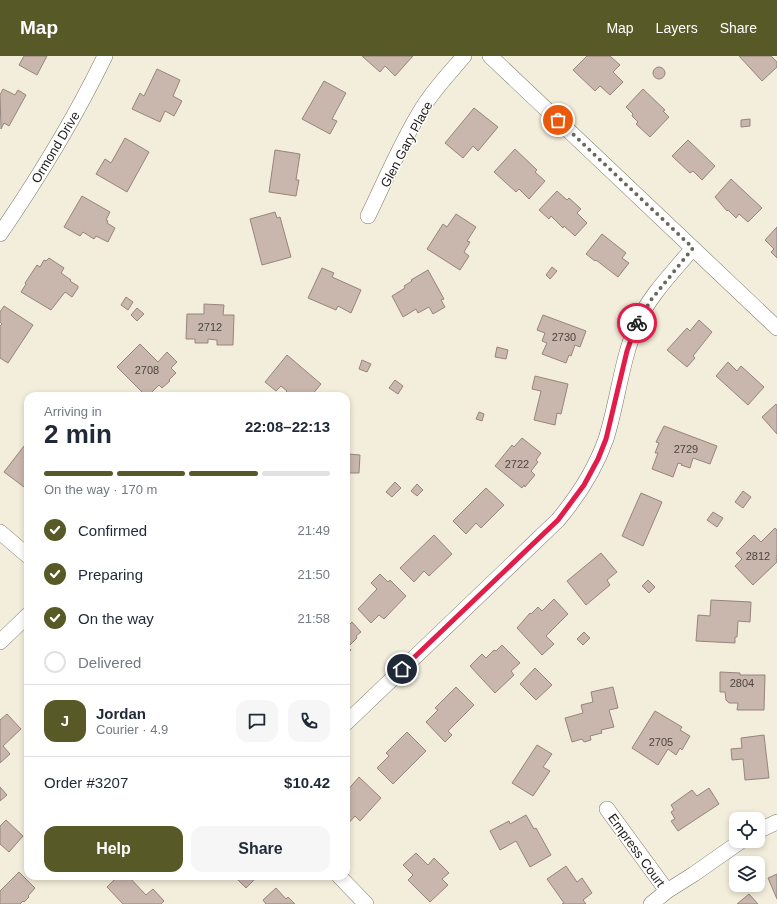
<!DOCTYPE html>
<meta charset="utf-8">
<style>
body{margin:0;font-family:Arial,sans-serif;background:#f6f6f7;color:#1f2937;height:100vh;display:flex;flex-direction:column;font-size:15px;white-space:nowrap}
*{box-sizing:border-box;margin:0}
p{font-size:13px;color:#747a83}
.icon{flex:none;width:22px;height:22px;fill:none;stroke:currentColor;stroke-width:2;stroke-linecap:round;stroke-linejoin:round}
.map{position:relative;flex:1;overflow:hidden}
.side{position:absolute;left:24px;top:336px;width:326px;height:488px;display:flex;flex-direction:column;background:#fff;border-radius:12px;box-shadow:0 2px 6px #0003}
.side>*{flex:none}
.controls{position:absolute;left:729px;top:756px;display:grid;gap:8px}
.controls a{display:grid;place-items:center;width:36px;height:36px;border-radius:8px;background:#fff;box-shadow:0 2px 6px #0003;font-size:20px}
.pin{position:absolute;display:grid;place-items:center;width:34px;height:34px;color:#fff;margin:-17px;border:2px solid #fff;border-radius:50%;box-shadow:0 1px 4px #0007}
.courier{position:absolute;display:grid;place-items:center;width:40px;height:40px;margin:-20px;border:3px solid #e11d48;border-radius:50%;background:#fff;color:#222;box-shadow:0 1px 5px #0007}
.head em{font-style:normal;font-weight:800}
.head div{display:flex;flex-direction:column-reverse}
.head{display:flex;align-items:center;justify-content:space-between;height:68px;padding:0 20px}
h1{font-size:26px;font-weight:800;line-height:30px}
.bar{display:grid;grid-template-columns:repeat(4,1fr);gap:6px 4px;align-content:center;height:48px;padding:0 20px}
.bar i{height:5px;border-radius:3px;background:#e0e1e3}
.bar .current{background:#575927}
.bar p{grid-column:span 4}
.line{display:flex;align-items:center;gap:10px;padding:0 20px;border-top:1px solid #e0e1e3}
.line div{flex:1}
.round{display:grid;place-items:center;flex:none;width:42px;height:42px;border-radius:12px;background:#f6f6f7}
ol{padding:0 20px;list-style:none}
li{display:flex;align-items:center;gap:12px;height:44px}
li p{margin-inline-start:auto}
li .icon{padding:4px;border-radius:50%;background:#575927;color:#fff;stroke-width:4}
li:last-child{color:#747a83}
li i{width:22px;height:22px;border:2px solid #e0e1e3;border-radius:50%}
.action{display:flex;gap:8px;margin-top:auto;padding:8px 20px}
.action a{flex:1;height:46px;border-radius:12px;background:#575927;color:#fff;font-size:16px;font-weight:800;line-height:46px;text-align:center}
.action a+a{background:#f6f6f7;color:#1f2937}
header{display:flex;align-items:center;gap:24px;box-sizing:border-box;height:56px;padding:0 20px;background:#575927;color:#fff}
header strong{font-size:19px}
nav{display:flex;gap:22px;margin-inline-start:auto;font-size:14px}
.map>svg:first-child{display:block}
.building{fill:#c9b6ad;stroke:#96857d}
.lines{fill:none;stroke-linecap:round;stroke-linejoin:round}
.street-casing{stroke:#7c7767;stroke-width:16}
.street{stroke:#fff;stroke-width:15}
.done{stroke:#6c685e;stroke-width:4;stroke-dasharray:0 7.2}
.route{stroke:#e11d48;stroke-width:5}
.labels{text-anchor:middle;stroke-width:3;stroke-linejoin:round;paint-order:stroke}
.number-label{font-size:11px;fill:#4c4640}
.street-label{font-size:13px;fill:#23211b;stroke:#fff}
</style>
<header>
<strong>Map</strong>
<nav><a>Map</a><a>Layers</a><a>Share</a></nav>
</header>
<div class="map">
<svg width="777" height="848" viewBox="0 0 777 848">
<rect width="100%" height="100%" fill="#f3eddb"/>
<path class="building" d="M24,0h23l-10,19 -18,-10z
M362,0h51l-18,20 -10,-10 -5,6z
M587,0h23l10,9 -7,7 10,10 -13,13 -10,-9 -5,5 -22,-21z
M739,0h32l6,6v5l-15,14z
M653 17a6 6 0 1 1 12 0a6 6 0 1 1-12 0Z
M157,13l23,11 -7,16 9,5 -8,15 -9,-5 -5,11 -28,-13 8,-16 4,3z
M324,25l22,12 -14,26 5,2 -7,13 -28,-15z
M3,33l12,6 3,-5 8,5 -17,31 -5,-3 -3,6 -1,-34z
M643,33l22,21 -2,1 6,6 -19,20 -14,-13 2,-2 -6,-6 1,-2 -7,-7z
M474,52l24,19 -20,24 -5,-5 -10,12 -18,-15z
M750,63v7l-9,1v-7z
M125,82l24,14 -22,40 -31,-18 9,-15 6,4z
M688,84l27,26 -13,14 -9,-9 -3,2 -18,-17z
M515,93l22,21 -2,2 10,9 -16,18 -10,-10 -3,3 -22,-20z
M275,94l25,4 -4,26h3l-3,16 -27,-4z
M731,123l31,29 -14,14 -9,-8 -3,4 -8,-8 -1,1 -12,-14z
M557,135l10,9 2,-2 12,11 -4,4 10,10 -12,13 -11,-10 -1,2 -12,-12 -2,3 -10,-9z
M82,140l28,16 -4,8 2,1 -1,2 8,5 -7,14 -12,-6 -2,3 -11,-7 -3,4 -16,-9z
M275,156l2,6 3,-1 11,40 -29,8 -12,-46z
M456,158l20,13 -9,14 3,1 -6,10 5,4 -9,14 -33,-21 16,-25 4,3z
M777,171v31l-6,-6 3,-3 -9,-9z
M602,178l24,19 -4,5 7,5 -11,14 -22,-17 -1,1 -9,-7z
M49,202l15,10 -3,5 10,7 -1,1 8,5v2l-6,9 -7,-5 -14,18 -30,-18 5,-8 -1,-1 12,-18 3,2 4,-7 2,1z
M552,211l5,4 -7,8 -4,-4z
M322,212l12,5 -2,4 29,13 -10,23 -13,-7 -2,4 -28,-12z
M428,214l16,29 -3,1 4,7 -12,7 -4,-7 -11,6 -2,-4 -13,8 -11,-21 13,-8 -1,-2 8,-5 -1,-1z
M126,241l7,5 -5,8 -7,-5z
M204,248l20,1 -1,10h11l-1,30h-16v-5l-9,-1v4h-13v-4h-9l1,-25h17z
M4,250l29,19 -25,38 -8,-5v-32l2,-2 -2,-2v-10z
M137,252l7,6 -7,7 -6,-6z
M543,259l43,16 -6,16 -5,-2 -4,11 -2,-1 -3,8 -24,-9 5,-11 -5,-2 3,-8 -8,-3z
M699,264l13,12 -19,24 2,2 -8,9 -20,-17 20,-22 3,3z
M140,288l18,18 9,-10 10,10 -6,6 5,5 -7,7 1,1 -8,7 -3,-3 -11,11h-2l-29,-29z
M497,291l11,3 -2,9 -11,-2z
M287,299l34,29 -10,12h-24l-3,-2 3,-3 -6,-5 -5,5 -11,-9z
M362,304l9,4 -4,8 -8,-3z
M728,306l9,9 4,-5 23,21 -16,18 -32,-29z
M535,320l33,8 -7,30 -4,-1 -2,12 -21,-5 7,-29 -9,-2z
M395,324l8,6 -5,8 -9,-6z
M776,348l1,2v28l-15,-17z
M479,356l5,2 -2,7 -6,-2z
M664,370l53,20 -7,18 -17,-6 -3,10 -9,-3 1,-1 -4,-1 -5,14 -21,-8 6,-16h-3l4,-10 -3,-1z
M346,379h3l-1,19 12,1 -1,18h-13z
M522,382l19,15 -5,7 2,2 -7,9 4,4 -10,12 -1,-2 -2,3 -27,-22 17,-21 2,2z
M24,390l4,4v40l-24,-18z
M395,426l6,6 -9,9 -6,-5z
M417,428l6,6 -6,6 -6,-5z
M486,432l18,17 -23,23 -5,-5 -10,11 -13,-13z
M743,435l8,6 -8,11 -8,-6z
M641,437l21,9 -19,44 -21,-10z
M713,456l10,6 -6,9 -10,-7z
M775,472l2,2v26l-1,1 1,5 -24,23 -18,-19 7,-7 -6,-6 18,-18 7,7z
M434,479l18,19 -23,22 -5,-5 -10,11 -14,-14z
M601,497l16,19 -10,8 3,5 -24,20 -19,-24z
M380,518l8,8 2,-2 16,16 -22,23 -5,-4 -8,8 -13,-14 19,-20 -6,-6z
M648,524l7,7 -6,6 -7,-7z
M554,543l14,15 -22,22 8,8 -12,11 -25,-27 13,-15 1,1 7,-7 4,4z
M711,544l40,2 -1,20 -12,-1 -1,16h-2v6l-39,-2 2,-26 12,1z
M352,566l9,10 -5,4 1,2 -9,9 3,3 -5,5v-28h1z
M584,576l6,6 -7,7 -6,-6z
M502,589l18,18 -9,8 3,4 -19,18 -25,-27 12,-12 4,4 8,-8 2,1z
M535,612l17,17 -16,15 -16,-16z
M720,616l20,1v2h25l-1,35h-27l1,-7h-9l-3,-3 -1,-8h-5z
M456,631l18,18 -26,26 4,4 -7,7 -19,-20 12,-12 -3,-2z
M613,631l5,21 -9,2 5,17 -13,3 1,3 -12,3 1,4 -7,2 -2,-3 -10,3 -7,-24 18,-5 -2,-8 12,-3 -2,-10z
M655,655l27,16 -2,3 10,6 -8,14 -2,-2 -4,7 -8,-6 -10,16 -26,-17z
M7,658l14,15 -18,17 7,8 -10,9v-43z
M407,676l19,19 -33,33 -16,-16 12,-12 -3,-3z
M764,679l5,43 -24,2 -2,-21 -11,1 -1,-11 11,-1 -1,-10z
M537,689l15,9 -9,13 7,4 -17,25 -21,-13z
M359,721l22,21 -21,23 -5,-5 -9,10v-34z
M0,731l7,8 -7,6z
M709,732l10,16 -41,27 -7,-10 4,-2 -4,-7 3,-2 -3,-5 21,-15 5,6z
M526,759l8,14 2,-1 15,27 -21,12 -14,-26 -16,9 -10,-19 19,-10 1,3z
M6,764l17,16 -14,16 -9,-8v-18z
M416,797l12,12 6,-7 15,15 -7,6 6,6 -18,17 -22,-22 5,-5 -10,-10z
M566,810l11,16 5,-4 10,15 -9,7 3,4h-24l2,-1 -17,-24z
M19,816l16,16 -7,8 1,1 -5,5 -1,-1 -3,3h-20v-13z
M777,818v25l-9,-21z
M118,820h10l18,19 7,-6 11,12 -3,3h-38l-16,-17z
M234,820h24l-12,12z
M276,832l10,11 2,-2 7,7h-29l-3,-4z
M749,838l9,10h-21z"/>
<g class="lines">
<g class="street-casing">
<path id="street" d="M490,0l287,272
M368,160c17,-35 32,-71 52,-104 12,-21 29,-38 44,-56
M0,178c39,-57 75,-116 105,-178
M0,476l28,24
M0,586l28,-27
M346,667l212,-203c21,-25 37,-50 48,-81 12,-38 15,-78 31,-115 11,-27 37,-53 56,-76
M607,753l60,82
M758,775l19,-9
M339,820l27,28
M651,848l16,-13 27,-17 47,-33"/>
</g>
<use href="#street" class="street"/>
</g>
<g class="lines">
<path class="done" d="M558,64l135,128 -42,52 -14,23"/>
<path class="route" d="M402,613l156,-149 26,-35 14,-26 8,-20 21,-88 10,-28"/>
</g>
<g class="labels">
<g class="number-label">
<text x="210" y="275">2712</text>
<text x="564" y="285">2730</text>
<text x="147" y="318">2708</text>
<text x="686" y="397">2729</text>
<text x="517" y="412">2722</text>
<text x="758" y="504">2812</text>
<text x="742" y="631">2804</text>
<text x="661" y="690">2705</text>
</g>
<g class="street-label">
<text transform="translate(406 88) rotate(-62)" y="5">Glen Gary Place</text>
<text transform="translate(55 91) rotate(-59)" y="5">Ormond Drive</text>
<text transform="translate(637 794) rotate(54)" y="5">Empress Court</text>
</g>
</g>
</svg>
<div class="controls">
<a><svg class="icon" aria-label="locate" viewBox="0 0 24 24"><circle cx="12" cy="12" r="6"/><path d="M12 2v4M12 18v4M2 12h4M18 12h4"/></svg></a>
<a><svg class="icon" aria-label="layers" viewBox="0 0 24 24"><path d="M12 4l9 5-9 5-9-5zM3 14l9 5 9-5"/></svg></a>
</div>
<div class="pin" style="left:558px;top:64px;background:#ea580c"><svg class="icon" aria-label="bag" viewBox="0 0 24 24"><path d="M5 8h14l-1 12H6zM9 8a3 3 0 0 1 6 0"/></svg></div>
<div class="pin" style="left:402px;top:613px;background:#1f2937"><svg class="icon" aria-label="home" viewBox="0 0 24 24"><path d="M3 11l9-7 9 7M6 9v11h12V9"/></svg></div>
<div class="courier" style="left:637px;top:267px"><svg class="icon" aria-label="bike" viewBox="0 0 24 24"><circle cx="6" cy="16" r="4"/><circle cx="18" cy="16" r="4"/><path d="M6 16l4-8h5l3 8M10 8l3 8H6M13 5h3"/></svg></div>
<section class="side">
<div class="head"><div><h1>2 min</h1><p>Arriving in</p></div><em>22:08–22:13</em></div>
<div class="bar"><i class="current"></i><i class="current"></i><i class="current"></i><i></i><p>On the way · 170 m</p></div>
<ol>
<li><svg class="icon" aria-label="check" viewBox="0 0 24 24"><path d="M5 12l5 5 9-10"/></svg>Confirmed<p>21:49</p></li>
<li><svg class="icon" aria-label="check" viewBox="0 0 24 24"><path d="M5 12l5 5 9-10"/></svg>Preparing<p>21:50</p></li>
<li><svg class="icon" aria-label="check" viewBox="0 0 24 24"><path d="M5 12l5 5 9-10"/></svg>On the way<p>21:58</p></li>
<li><i></i>Delivered</li>
</ol>
<div class="line" style="height:72px"><b class="round" style="background:#575927;color:#fff">J</b><div><b>Jordan</b><p>Courier · 4.9</p></div><a class="round"><svg class="icon" aria-label="chat" viewBox="0 0 24 24"><path d="M4 5h16v11H9l-5 4z"/></svg></a><a class="round"><svg class="icon" aria-label="phone" viewBox="0 0 24 24"><path d="M5 4h4l2 5-3 2q2 4 5 5l2-3 5 2v4C11 20 4 13 5 4z"/></svg></a></div>
<div class="line" style="height:52px"><div>Order #3207</div><b>$10.42</b></div>
<div class="action"><a>Help</a><a>Share</a></div>
</section>
</div>
